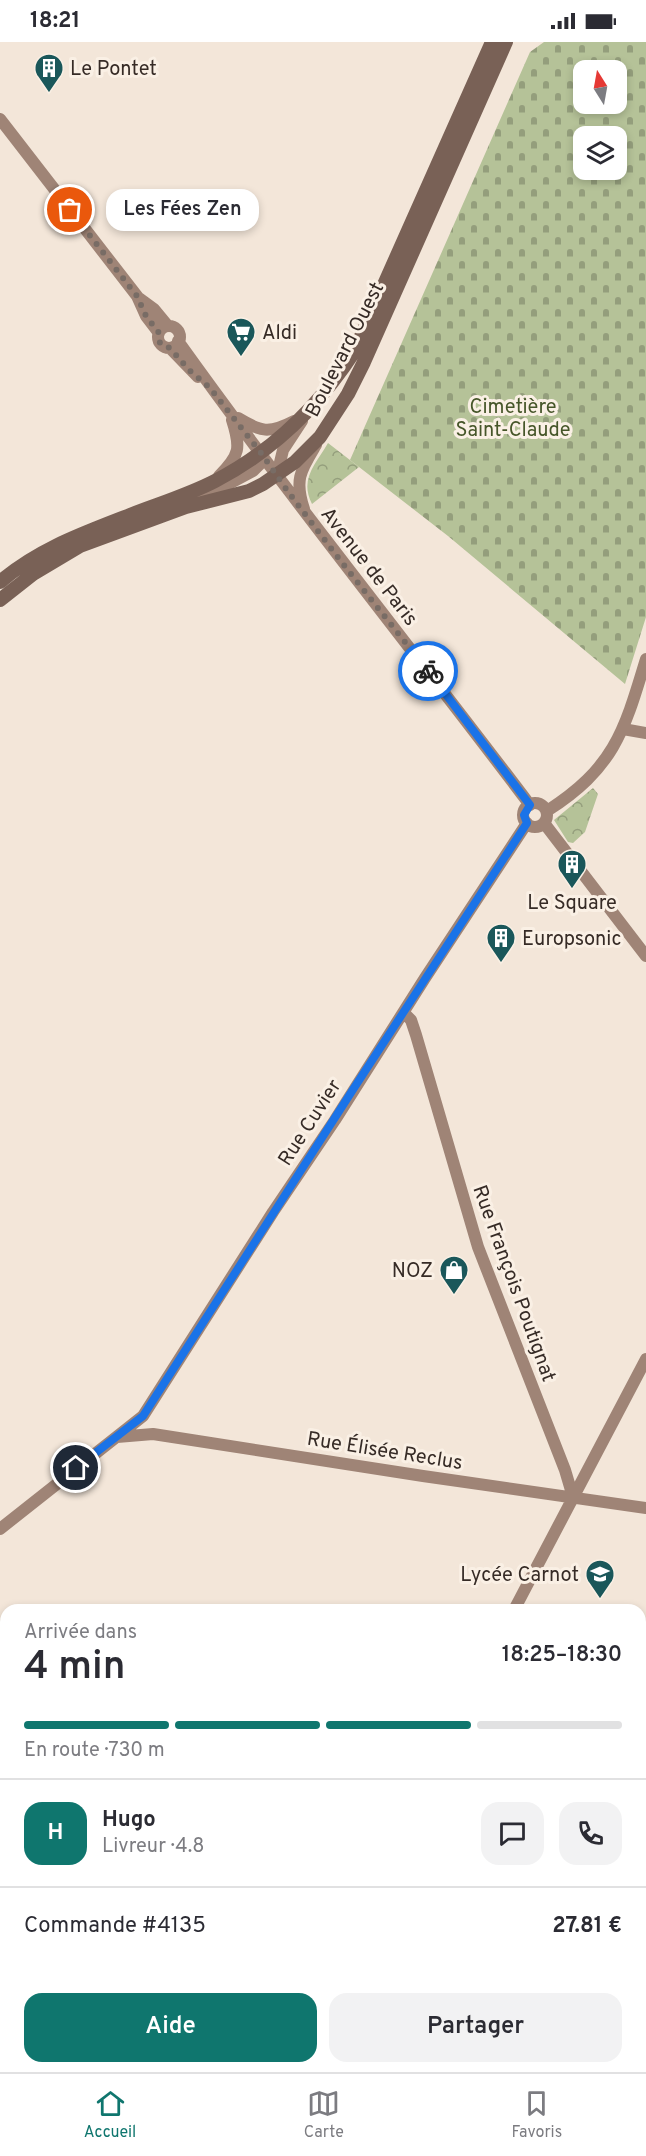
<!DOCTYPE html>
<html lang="fr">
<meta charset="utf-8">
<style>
body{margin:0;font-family:Overpass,sans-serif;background:#f2f2f3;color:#2b2b33;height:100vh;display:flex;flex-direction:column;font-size:22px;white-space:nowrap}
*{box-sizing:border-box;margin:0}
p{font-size:20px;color:#7c7c81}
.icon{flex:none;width:33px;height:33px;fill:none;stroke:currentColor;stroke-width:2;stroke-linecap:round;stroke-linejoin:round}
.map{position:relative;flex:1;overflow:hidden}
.side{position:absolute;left:0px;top:1562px;width:646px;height:470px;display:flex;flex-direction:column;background:#fff;border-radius:18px 18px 0 0;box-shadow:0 3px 9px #0003}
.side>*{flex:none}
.needle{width:39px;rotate:349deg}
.fabs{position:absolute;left:573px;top:18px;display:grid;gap:12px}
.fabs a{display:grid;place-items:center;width:54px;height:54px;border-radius:12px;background:#fff;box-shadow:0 3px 9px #0003;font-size:30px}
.pin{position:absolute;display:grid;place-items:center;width:51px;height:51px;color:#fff;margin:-26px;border:3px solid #fff;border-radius:50%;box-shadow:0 2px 6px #0007}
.courier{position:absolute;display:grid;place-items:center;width:60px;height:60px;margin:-30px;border:4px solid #1a73e8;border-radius:50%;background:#fff;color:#222;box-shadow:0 2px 8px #0007}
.bubble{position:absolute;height:42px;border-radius:18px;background:#fff;box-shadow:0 3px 9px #0003;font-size:20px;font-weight:600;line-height:42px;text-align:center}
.head em{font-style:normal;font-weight:600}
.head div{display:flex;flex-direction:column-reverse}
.head{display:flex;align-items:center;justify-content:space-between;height:102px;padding:0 24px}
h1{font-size:39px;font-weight:600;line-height:45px}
.bar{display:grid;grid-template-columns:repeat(4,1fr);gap:9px 6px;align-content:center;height:72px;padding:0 24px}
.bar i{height:8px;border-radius:4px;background:#e1e1e2}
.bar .on{background:#0f766e}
.bar p{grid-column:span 4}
.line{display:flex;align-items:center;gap:15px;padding:0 24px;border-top:2px solid #e1e1e2}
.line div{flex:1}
.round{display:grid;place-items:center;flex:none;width:63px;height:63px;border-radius:18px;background:#f2f2f3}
.cta{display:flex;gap:12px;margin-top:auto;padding:12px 24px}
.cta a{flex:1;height:69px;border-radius:18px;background:#0f766e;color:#fff;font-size:24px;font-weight:600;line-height:69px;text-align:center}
.cta a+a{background:#f2f2f3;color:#2b2b33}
.status{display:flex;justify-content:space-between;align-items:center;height:42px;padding:0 30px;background:#fff;direction:ltr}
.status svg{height:16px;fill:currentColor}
.tab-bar{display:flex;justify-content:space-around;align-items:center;height:84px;border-top:2px solid #e1e1e2;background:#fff;font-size:16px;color:#7c7c81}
.tab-bar a{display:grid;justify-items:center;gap:3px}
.tab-bar .on{color:#0f766e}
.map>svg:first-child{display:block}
.forest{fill:url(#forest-crowns)}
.cemetery{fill:url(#cemetery-stones);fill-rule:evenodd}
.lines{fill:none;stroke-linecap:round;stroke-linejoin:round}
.secondary{stroke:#9f8476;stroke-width:12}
.primary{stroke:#796156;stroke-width:14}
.rail-casing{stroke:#362b26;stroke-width:5}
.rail{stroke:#faf0e5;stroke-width:3;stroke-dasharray:9;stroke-linecap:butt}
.done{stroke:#786c65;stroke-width:6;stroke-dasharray:0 10.8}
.route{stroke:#1a73e8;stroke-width:8}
.labels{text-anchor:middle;stroke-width:6;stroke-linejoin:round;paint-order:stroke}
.poi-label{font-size:20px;fill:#362b26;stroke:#faf0e5;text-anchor:start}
.street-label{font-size:20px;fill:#362b26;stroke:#faf0e5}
.park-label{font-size:20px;fill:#465629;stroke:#faf0e5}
</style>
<div class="status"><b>18:21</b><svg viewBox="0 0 49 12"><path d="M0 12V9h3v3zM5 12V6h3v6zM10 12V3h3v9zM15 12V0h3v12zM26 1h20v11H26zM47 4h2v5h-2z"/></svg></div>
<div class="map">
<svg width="646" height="2030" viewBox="0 0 646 2030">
<defs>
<pattern id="forest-crowns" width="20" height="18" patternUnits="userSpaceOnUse" patternTransform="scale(1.5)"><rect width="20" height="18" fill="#b5c298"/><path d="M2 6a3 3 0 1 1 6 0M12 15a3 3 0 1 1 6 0" fill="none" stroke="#949e7c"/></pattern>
<pattern id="cemetery-stones" width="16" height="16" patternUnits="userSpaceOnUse" patternTransform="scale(1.5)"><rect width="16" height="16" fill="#b5c298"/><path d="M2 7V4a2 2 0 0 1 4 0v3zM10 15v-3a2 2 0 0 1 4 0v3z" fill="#949e7c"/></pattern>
</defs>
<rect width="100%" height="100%" fill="#f3e6d9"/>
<path class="forest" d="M328,401l31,24 -47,37c-13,-25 4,-40 16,-61z
M593,746l5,6 -13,38 -12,11 -5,-1 -14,-22z"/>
<path class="cemetery" d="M544,0h102v575l-21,67 -177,-148 -98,-76 180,-408zM584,28h32v34h-32zM584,94h32v34h-32z"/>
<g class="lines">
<path class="secondary" d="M0,77l137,177 9,20 13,17
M139,256l15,11 14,17
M158 295a11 11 0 1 1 22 0a11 11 0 1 1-22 0Z
M178,299c113,158 235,309 352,464
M170,306l28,29
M238,376c23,14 31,16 56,3
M277,433l6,-25 19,-29
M219,434c21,-21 22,-28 13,-56
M197,459l56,-30 8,-8v-10
M304,467c-10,-30 -3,-39 12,-64
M623,687l23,4
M523 773a12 12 0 1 1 24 0a12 12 0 1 1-24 0Z
M547,769c67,-43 77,-79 99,-152
M544,781l102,133
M404,971l7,7 5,15 62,212 87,223 8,27
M117,1395l36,-3 270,42 223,32
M0,1487l143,-113 130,-204 62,-92 90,-142 102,-155
M514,1568l132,-251
M0,1644l6,4
M640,1947l6,-8
M251,2025l6,5
M233,2030l6,-5
M581,2030l4,-5"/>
<path class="primary" d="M0,540c38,-33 84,-49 130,-67 28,-11 58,-20 85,-34 58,-30 103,-74 139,-129l138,-310
M0,558l33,-26 47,-28 106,-39 63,-16 14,-7 32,-22 25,-25 28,-43 16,-32 142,-320"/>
<g class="rail-casing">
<path id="rail" d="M0,1786l6,10
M0,1803l6,11
M125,2025l3,5
M147,2025l3,5"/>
</g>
<use href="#rail" class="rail"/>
</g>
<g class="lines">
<path class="done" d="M70,168l67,86 9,20 13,17 1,11 10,4 19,22 21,18 51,65 28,40 54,71 85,107"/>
<path class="route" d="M76,1426l67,-52 211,-328 173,-265 -3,-8 6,-10 -102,-134"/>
</g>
<defs>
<g id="building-pin" transform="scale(1.5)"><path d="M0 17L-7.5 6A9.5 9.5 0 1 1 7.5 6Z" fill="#1a575a" stroke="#faf0e5"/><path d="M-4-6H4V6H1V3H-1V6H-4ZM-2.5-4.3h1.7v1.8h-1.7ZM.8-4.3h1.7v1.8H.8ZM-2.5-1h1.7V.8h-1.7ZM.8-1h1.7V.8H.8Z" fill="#fff"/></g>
<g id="supermarket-pin" transform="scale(1.5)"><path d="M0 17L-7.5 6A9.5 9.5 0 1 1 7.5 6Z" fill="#1a575a" stroke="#faf0e5"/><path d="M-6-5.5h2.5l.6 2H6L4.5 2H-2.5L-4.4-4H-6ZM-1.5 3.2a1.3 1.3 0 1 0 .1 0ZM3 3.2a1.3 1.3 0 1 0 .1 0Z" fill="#fff"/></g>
<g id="shop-pin" transform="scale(1.5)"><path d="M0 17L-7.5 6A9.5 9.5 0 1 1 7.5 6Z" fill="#1a575a" stroke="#faf0e5"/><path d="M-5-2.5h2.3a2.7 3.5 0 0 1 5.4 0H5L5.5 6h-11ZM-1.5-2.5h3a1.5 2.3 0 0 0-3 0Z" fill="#fff"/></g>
<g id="school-pin" transform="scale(1.5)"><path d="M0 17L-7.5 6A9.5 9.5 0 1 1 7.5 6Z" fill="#1a575a" stroke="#faf0e5"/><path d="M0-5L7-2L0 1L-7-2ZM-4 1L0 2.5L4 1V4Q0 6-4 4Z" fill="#fff"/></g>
</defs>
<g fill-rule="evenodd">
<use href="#building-pin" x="49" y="26"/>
<use href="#supermarket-pin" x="241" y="290"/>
<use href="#building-pin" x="572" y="822"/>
<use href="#building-pin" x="501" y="896"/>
<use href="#shop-pin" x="454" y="1228"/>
<use href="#school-pin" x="600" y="1532"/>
</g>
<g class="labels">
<g class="poi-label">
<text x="70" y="33">Le Pontet</text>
<text x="262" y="297">Aldi</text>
<text x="572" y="867" text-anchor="middle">Le Square</text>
<text x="522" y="903">Europsonic</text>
<text x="433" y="1235" text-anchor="end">NOZ</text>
<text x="579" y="1539" text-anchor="end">Lycée Carnot</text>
</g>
<g class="street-label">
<text transform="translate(344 307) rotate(-63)" y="7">Boulevard Ouest</text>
<text transform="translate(370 524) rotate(52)" y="7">Avenue de Paris</text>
<text transform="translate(309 1080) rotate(-57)" y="7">Rue Cuvier</text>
<text transform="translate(515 1241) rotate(70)" y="7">Rue François Poutignat</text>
<text transform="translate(385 1408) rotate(9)" y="7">Rue Élisée Reclus</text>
</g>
<g class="park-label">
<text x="513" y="371">Cimetière<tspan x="513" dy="23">Saint-Claude</tspan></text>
</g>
</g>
</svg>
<div class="fabs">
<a><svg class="needle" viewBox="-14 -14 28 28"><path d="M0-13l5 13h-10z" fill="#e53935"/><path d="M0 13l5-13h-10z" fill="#7c7c81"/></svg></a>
<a><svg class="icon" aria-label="layers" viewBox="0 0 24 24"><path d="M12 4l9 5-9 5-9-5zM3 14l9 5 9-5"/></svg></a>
</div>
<div class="pin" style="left:70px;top:168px;background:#ea580c"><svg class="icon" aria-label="bag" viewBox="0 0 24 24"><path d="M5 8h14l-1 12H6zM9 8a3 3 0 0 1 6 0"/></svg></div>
<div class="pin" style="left:76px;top:1426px;background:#1f2937"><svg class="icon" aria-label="home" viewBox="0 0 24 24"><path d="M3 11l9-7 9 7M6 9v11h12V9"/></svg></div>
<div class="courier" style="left:428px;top:629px"><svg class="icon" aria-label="bike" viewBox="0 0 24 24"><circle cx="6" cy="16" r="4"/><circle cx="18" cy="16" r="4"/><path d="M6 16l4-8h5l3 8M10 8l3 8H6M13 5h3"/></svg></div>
<div class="bubble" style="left:106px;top:147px;width:153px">Les Fées Zen</div>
<section class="side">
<div class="head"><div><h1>4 min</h1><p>Arrivée dans</p></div><em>18:25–18:30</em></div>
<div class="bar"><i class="on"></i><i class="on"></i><i class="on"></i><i></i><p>En route · 730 m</p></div>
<div class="line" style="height:108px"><b class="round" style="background:#0f766e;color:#fff">H</b><div><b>Hugo</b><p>Livreur · 4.8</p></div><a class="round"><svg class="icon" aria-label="chat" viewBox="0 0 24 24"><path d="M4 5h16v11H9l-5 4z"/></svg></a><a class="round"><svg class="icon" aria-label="phone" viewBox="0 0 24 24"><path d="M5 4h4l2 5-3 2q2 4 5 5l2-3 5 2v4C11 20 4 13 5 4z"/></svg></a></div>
<div class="line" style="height:78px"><div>Commande #4135</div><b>27.81 €</b></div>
<div class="cta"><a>Aide</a><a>Partager</a></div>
</section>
</div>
<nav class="tab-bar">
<a class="on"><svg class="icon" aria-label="home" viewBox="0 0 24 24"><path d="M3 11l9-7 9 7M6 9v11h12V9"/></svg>Accueil</a>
<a><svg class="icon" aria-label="map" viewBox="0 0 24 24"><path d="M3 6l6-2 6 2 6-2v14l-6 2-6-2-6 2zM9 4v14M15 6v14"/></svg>Carte</a>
<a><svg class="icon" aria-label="saved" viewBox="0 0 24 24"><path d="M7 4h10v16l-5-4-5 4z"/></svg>Favoris</a>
</nav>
